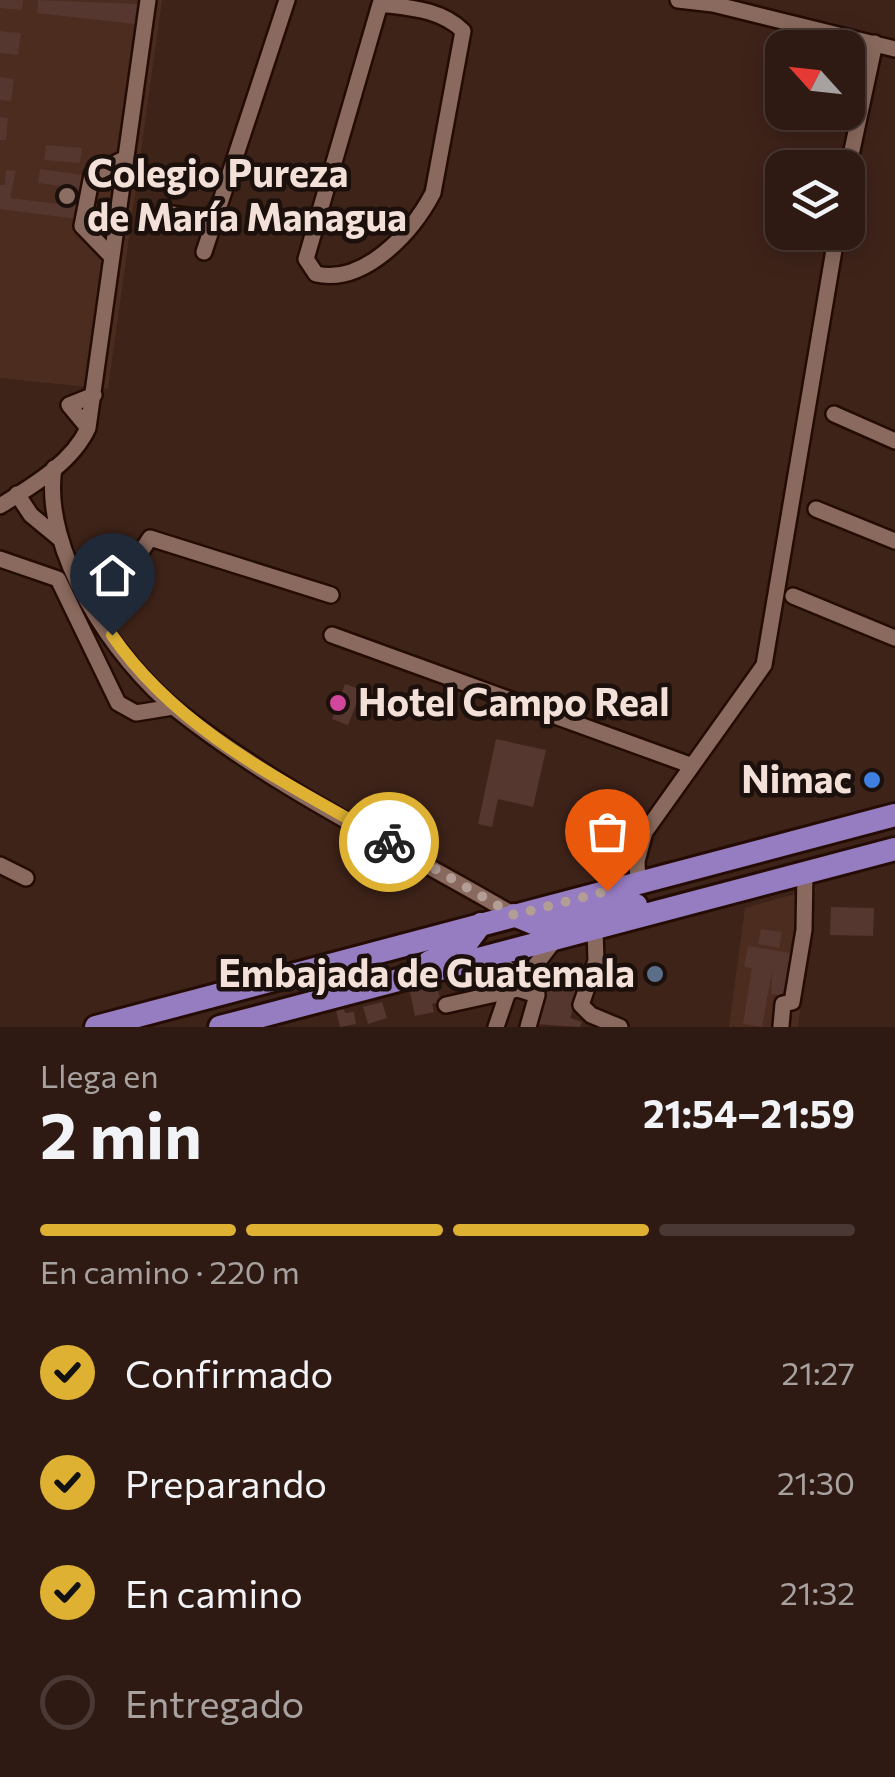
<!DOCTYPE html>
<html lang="es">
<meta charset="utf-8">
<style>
body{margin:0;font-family:Commissioner,sans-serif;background:#3a2721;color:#f1f3f6;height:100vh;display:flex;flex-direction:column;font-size:38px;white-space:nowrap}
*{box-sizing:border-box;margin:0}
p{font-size:32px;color:#a7a1a0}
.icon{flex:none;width:55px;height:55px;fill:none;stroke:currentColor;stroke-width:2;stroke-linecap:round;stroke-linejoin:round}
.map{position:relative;height:1027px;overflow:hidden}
.details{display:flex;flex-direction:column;background:#2e1a13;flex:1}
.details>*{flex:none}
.needle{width:65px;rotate:297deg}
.tools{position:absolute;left:765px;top:30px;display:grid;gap:20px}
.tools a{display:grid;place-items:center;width:100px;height:100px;border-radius:20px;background:#2e1a13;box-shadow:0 5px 25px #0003,0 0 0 2px #493833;font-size:50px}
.pin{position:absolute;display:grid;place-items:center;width:85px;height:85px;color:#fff;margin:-102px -42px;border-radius:50% 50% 50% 0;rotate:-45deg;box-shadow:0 0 10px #0007}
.pin .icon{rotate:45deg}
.courier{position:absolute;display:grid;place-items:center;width:100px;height:100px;margin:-50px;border:8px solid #deb133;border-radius:50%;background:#fff;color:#222;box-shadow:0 2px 12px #0007}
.summary em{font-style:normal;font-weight:700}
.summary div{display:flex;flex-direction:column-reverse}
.summary{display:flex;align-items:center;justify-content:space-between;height:170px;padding:0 40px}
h1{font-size:65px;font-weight:700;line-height:75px}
.bar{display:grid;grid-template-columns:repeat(4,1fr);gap:15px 10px;align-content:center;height:120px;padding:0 40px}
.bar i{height:12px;border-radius:8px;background:#493833}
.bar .active{background:#deb133}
.bar p{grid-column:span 4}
ol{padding:0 40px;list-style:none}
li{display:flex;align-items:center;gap:30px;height:110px}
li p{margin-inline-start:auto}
li .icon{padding:10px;border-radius:50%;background:#deb133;color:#111;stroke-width:4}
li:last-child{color:#a7a1a0}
li i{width:55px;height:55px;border:5px solid #493833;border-radius:50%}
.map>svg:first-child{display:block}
.built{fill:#4c2c1f}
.building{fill:#553730}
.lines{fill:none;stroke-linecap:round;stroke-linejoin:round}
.minor-casing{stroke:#240c04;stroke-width:20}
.highway-casing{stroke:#240c04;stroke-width:28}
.minor{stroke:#8a6a5e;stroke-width:15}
.highway{stroke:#967cc1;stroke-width:22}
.done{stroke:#b39e96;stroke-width:10;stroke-dasharray:0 18}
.route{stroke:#deb133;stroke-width:12}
.education-dot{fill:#8d6e63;stroke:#1c100c;stroke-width:4}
.hotel-dot{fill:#d1479c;stroke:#1c100c;stroke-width:4}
.shop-dot{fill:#3f7fe0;stroke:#1c100c;stroke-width:4}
.service-dot{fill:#5c6f8a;stroke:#1c100c;stroke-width:4}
.labels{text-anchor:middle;stroke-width:9;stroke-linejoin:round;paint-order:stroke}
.poi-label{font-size:38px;font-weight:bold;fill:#f2e0d9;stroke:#1c100c;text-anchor:start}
</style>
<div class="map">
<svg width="895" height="1027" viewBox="0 0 895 1027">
<rect width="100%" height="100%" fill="#3e2319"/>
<path class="built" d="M0,0h162l-54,389 -108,-11z
M816,888l-18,139h-69l16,-119z"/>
<path class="building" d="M0,0h23l-1,10 -22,-2z
M38,0l99,4 -2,20 -98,-11z
M0,31l21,2 -3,22 -18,-2z
M0,77l14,2 -3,22 -11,-1z
M0,117l8,1 -2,22h-6z
M46,145l36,3 -2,15 -36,-3z
M40,169l43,6 -6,44 -77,-10v-24h5l1,-15 10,1 -6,27 56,7 3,-18 -31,-4z
M345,684l17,6 -14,35 -16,-6z
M496,739l50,11 -13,57 -35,-8 -6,28 -14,-3z
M831,907l43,1 -1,28 -43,-1z
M761,929l21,3 -3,16 -21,-4z
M748,946l49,8 -7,43 -19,-3 1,-23 -10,56 -19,-3 9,-56 -8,-1z
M575,970l10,3 -15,45 12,4 -2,5 -46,-3 17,-51z
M437,986l4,16 -9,2 2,8 -19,4 -5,-24z
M382,1002l5,16 -19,6 -5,-17z
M344,1009l1,4 9,-1 2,12 -16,3 -4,-17z"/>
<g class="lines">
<g class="minor-casing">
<path id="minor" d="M678,0l35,4 182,45
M380,4c30,4 61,5 83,27l-30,162c-21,40 -69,92 -117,81l-10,-15z
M848,169l27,-126
M172,214l42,6
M204,252l83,-252
M112,257l-30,-31 10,-51 34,-17
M834,414l61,27
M88,428l-19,-23 25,-10
M54,468c-13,81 60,192 123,242 102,81 225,139 337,205
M17,494l14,21 29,24
M0,506c32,-20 72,-43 88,-78l60,-428
M816,509l79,32
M0,559l58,20 60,124 18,10 37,-6
M793,596l102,42
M99,616l51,-78 181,57
M332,635l358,130
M0,865l26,13
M638,883l-1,-22 8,-29 119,-167 73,-433
M595,930l1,31 -15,44 10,10 29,12
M495,958l19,16 -18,53
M446,1005l72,-16 19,6
M781,1026l2,-22 9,-2 12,-72 1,-58
M528,1027l9,-32 -3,-28 20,-26"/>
</g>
<g class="highway-casing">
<path id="highway" d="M514,915l24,10 98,-20
M429,962l34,-14 18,-24
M96,1027l799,-212
M220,1027l675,-178"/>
</g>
<use href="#minor" class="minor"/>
<use href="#highway" class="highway"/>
</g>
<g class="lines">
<path class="done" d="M389,842l125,73 93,-24"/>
<path class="route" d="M112,635c68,99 176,148 277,207"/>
</g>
<circle class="education-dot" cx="67" cy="196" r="10"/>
<circle class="hotel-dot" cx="338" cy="703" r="10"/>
<circle class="shop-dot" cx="872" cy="780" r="10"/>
<circle class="service-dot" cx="655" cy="974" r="10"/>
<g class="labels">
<g class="poi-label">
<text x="87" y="187">Colegio Pureza<tspan x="87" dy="44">de María Managua</tspan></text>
<text x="358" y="716">Hotel Campo Real</text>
<text x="852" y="793" text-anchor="end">Nimac</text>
<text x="635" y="987" text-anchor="end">Embajada de Guatemala</text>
</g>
</g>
</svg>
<div class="tools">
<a><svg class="needle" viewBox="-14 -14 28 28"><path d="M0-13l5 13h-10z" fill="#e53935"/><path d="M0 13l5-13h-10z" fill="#a7a1a0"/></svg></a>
<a><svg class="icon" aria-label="layers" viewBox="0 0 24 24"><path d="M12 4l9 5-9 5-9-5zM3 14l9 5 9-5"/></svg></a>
</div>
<div class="pin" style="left:607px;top:891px;background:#ea580c"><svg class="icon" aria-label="bag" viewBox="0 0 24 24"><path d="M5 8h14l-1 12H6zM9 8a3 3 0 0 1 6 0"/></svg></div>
<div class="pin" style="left:112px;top:635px;background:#1f2937"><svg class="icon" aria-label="home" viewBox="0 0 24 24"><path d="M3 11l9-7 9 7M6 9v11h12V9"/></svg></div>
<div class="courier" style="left:389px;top:842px"><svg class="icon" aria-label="bike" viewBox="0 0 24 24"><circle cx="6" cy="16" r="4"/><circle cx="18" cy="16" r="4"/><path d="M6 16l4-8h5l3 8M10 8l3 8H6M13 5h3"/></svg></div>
</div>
<section class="details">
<div class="summary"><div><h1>2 min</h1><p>Llega en</p></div><em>21:54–21:59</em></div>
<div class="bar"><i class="active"></i><i class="active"></i><i class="active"></i><i></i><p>En camino · 220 m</p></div>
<ol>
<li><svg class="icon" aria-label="check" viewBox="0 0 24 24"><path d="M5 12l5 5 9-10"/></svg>Confirmado<p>21:27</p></li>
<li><svg class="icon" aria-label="check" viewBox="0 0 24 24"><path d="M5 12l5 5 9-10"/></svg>Preparando<p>21:30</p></li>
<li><svg class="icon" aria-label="check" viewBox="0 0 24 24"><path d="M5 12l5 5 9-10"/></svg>En camino<p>21:32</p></li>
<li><i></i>Entregado</li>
</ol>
</section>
